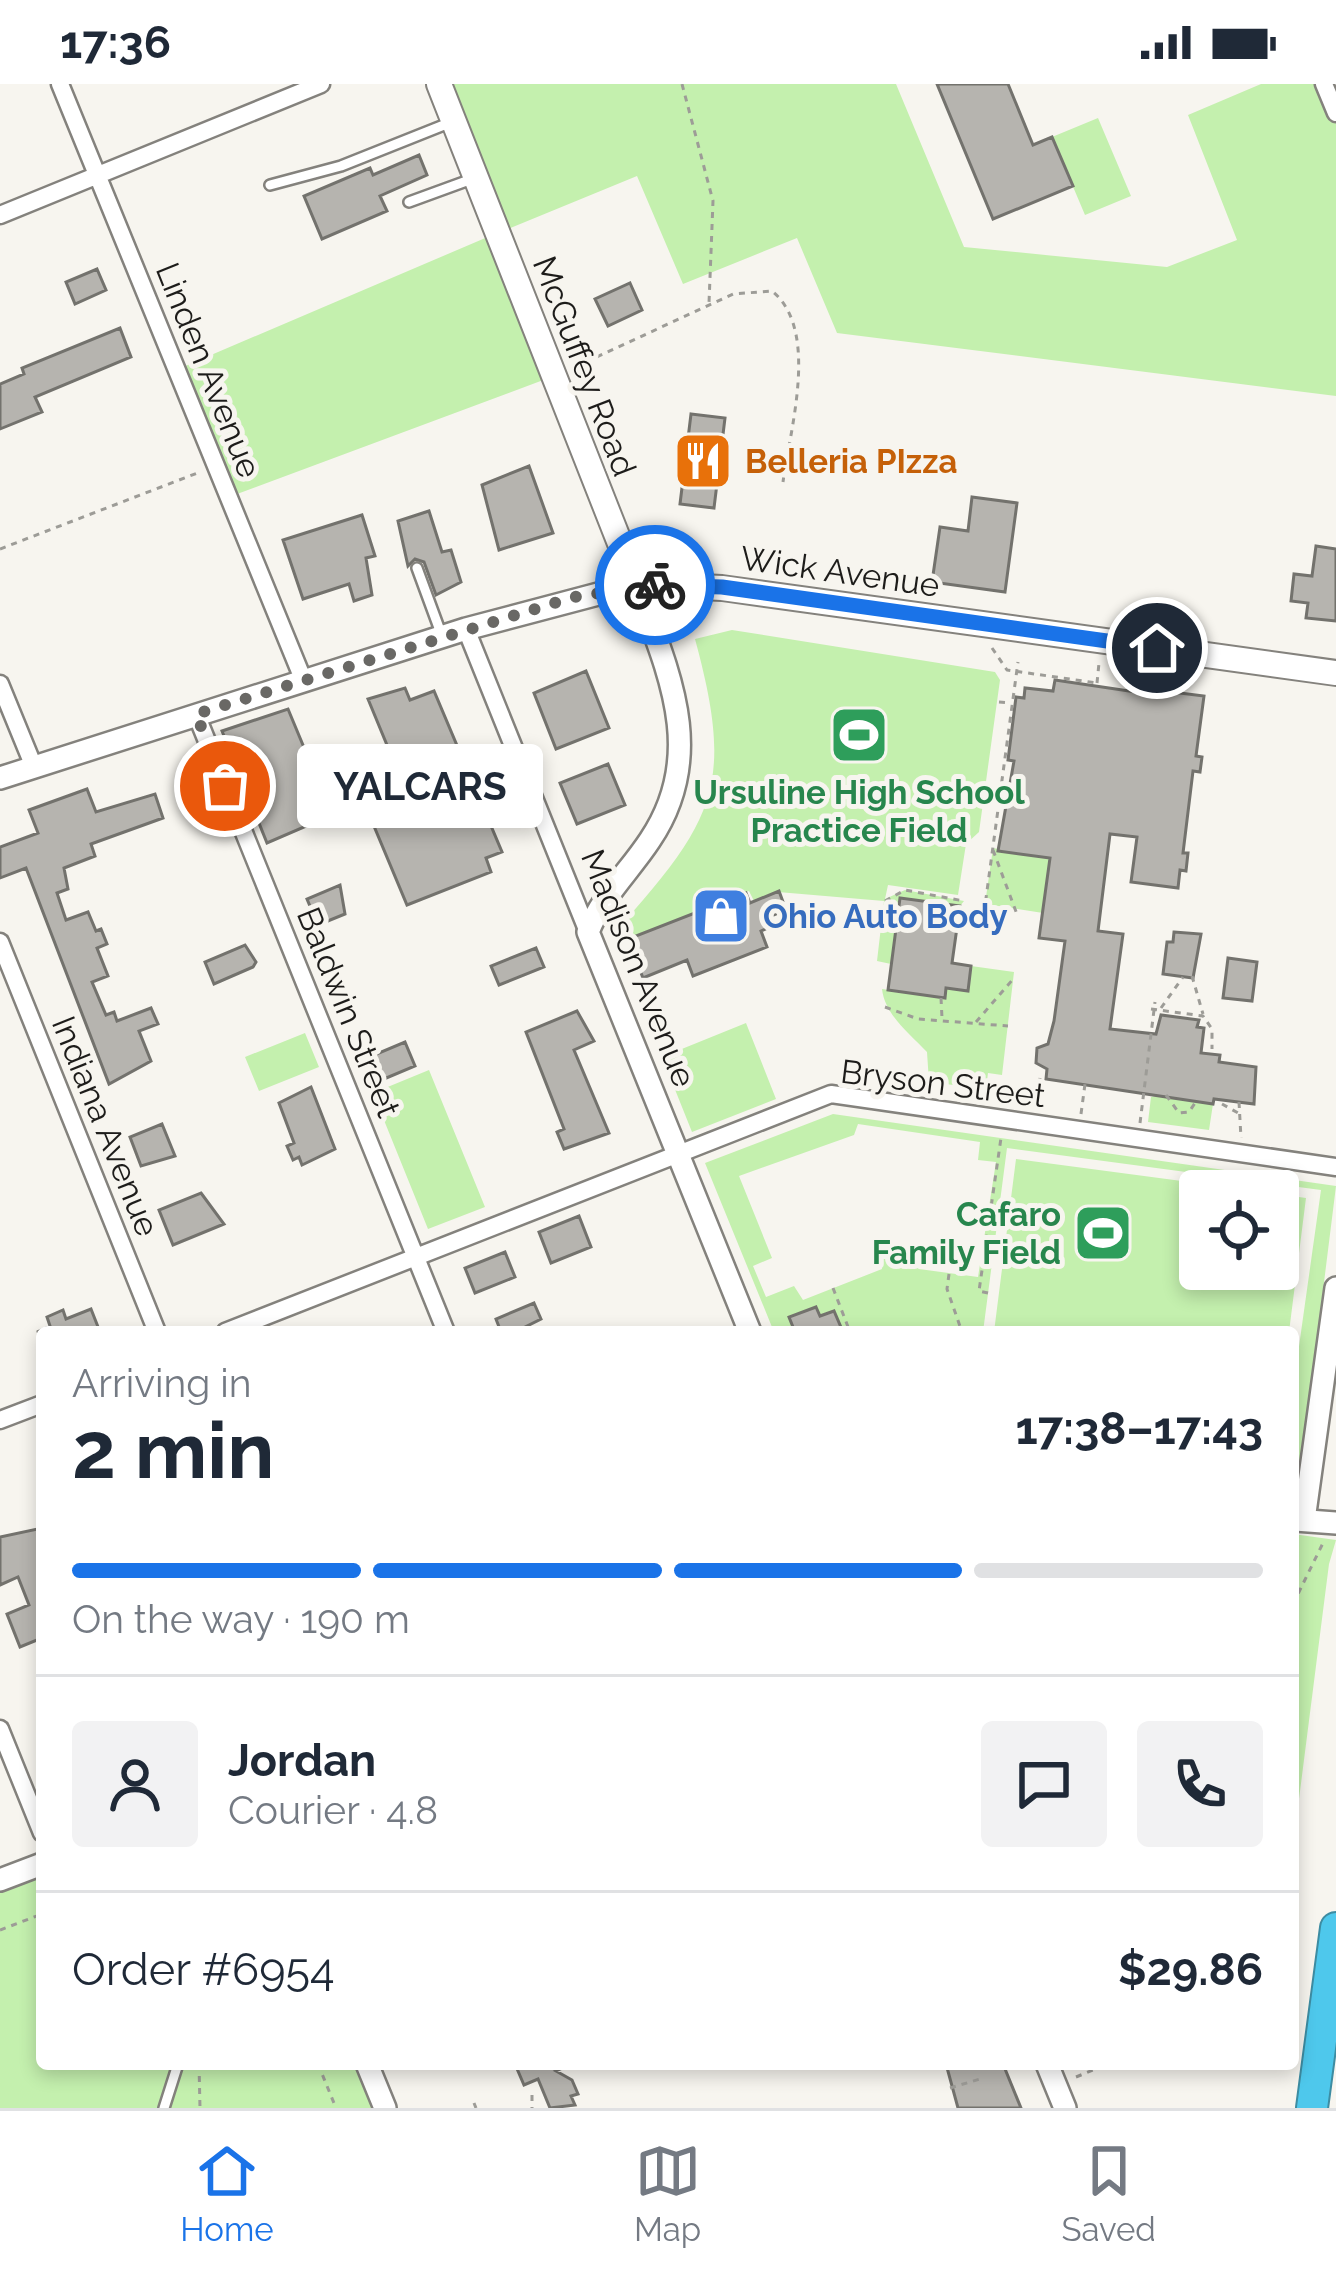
<!DOCTYPE html>
<meta charset="utf-8">
<style>
body{margin:0;font-family:Raleway,sans-serif;background:#f2f2f3;color:#1f2937;height:100vh;display:flex;flex-direction:column;font-size:45px;white-space:nowrap}
*{box-sizing:border-box;margin:0}
p{font-size:39px;color:#747a83}
.icon{flex:none;width:66px;height:66px;fill:none;stroke:currentColor;stroke-width:2;stroke-linecap:round;stroke-linejoin:round}
.map{position:relative;flex:1;overflow:hidden}
.sheet{position:absolute;left:36px;top:1242px;width:1263px;height:744px;display:flex;flex-direction:column;background:#fff;border-radius:12px;box-shadow:0 6px 18px #0003}
.sheet>*{flex:none}
.buttons{position:absolute;left:1179px;top:1086px;display:grid;gap:24px}
.buttons a{display:grid;place-items:center;width:120px;height:120px;border-radius:12px;background:#fff;box-shadow:0 6px 18px #0003;font-size:60px}
.pin{position:absolute;display:grid;place-items:center;width:102px;height:102px;color:#fff;margin:-51px;border:6px solid #fff;border-radius:50%;box-shadow:0 3px 12px #0007}
.courier{position:absolute;display:grid;place-items:center;width:120px;height:120px;margin:-60px;border:9px solid #1a73e8;border-radius:50%;background:#fff;color:#222;box-shadow:0 3px 15px #0007}
.bubble{position:absolute;height:84px;border-radius:12px;background:#fff;box-shadow:0 6px 18px #0003;font-size:39px;font-weight:700;line-height:84px;text-align:center}
.summary em{font-style:normal;font-weight:700}
.summary div{display:flex;flex-direction:column-reverse}
.summary{display:flex;align-items:center;justify-content:space-between;height:204px;padding:0 36px}
h1{font-size:78px;font-weight:700;line-height:90px}
.bar{display:grid;grid-template-columns:repeat(4,1fr);gap:18px 12px;align-content:center;height:144px;padding:0 36px}
.bar i{height:15px;border-radius:9px;background:#e0e1e3}
.bar .on{background:#1a73e8}
.bar p{grid-column:span 4}
.line{display:flex;align-items:center;gap:30px;padding:0 36px;border-top:3px solid #e0e1e3}
.line div{flex:1}
.round{display:grid;place-items:center;flex:none;width:126px;height:126px;border-radius:12px;background:#f2f2f3}
.status{display:flex;justify-content:space-between;align-items:center;height:84px;padding:0 60px;background:#fff;direction:ltr}
.status svg{height:33px;fill:currentColor}
.menu{display:flex;justify-content:space-around;align-items:center;height:168px;border-top:3px solid #e0e1e3;background:#fff;font-size:33px;color:#747a83}
.menu a{display:grid;justify-items:center;gap:6px}
.menu .on{color:#1a73e8}
.map>svg:first-child{display:block}
.green{fill:#c4f0ae;fill-rule:evenodd}
.building{fill:#b6b4af;stroke:#73726d;stroke-width:3}
.lines{fill:none;stroke-linecap:round;stroke-linejoin:round}
.service-casing{stroke:#84827d;stroke-width:14}
.minor-casing{stroke:#84827d;stroke-width:21}
.tertiary-casing{stroke:#84827d;stroke-width:26}
.secondary-casing{stroke:#84827d;stroke-width:28}
.motorway-casing{stroke:#3d8ca2;stroke-width:34}
.path{stroke:#9d9c97;stroke-width:3;stroke-dasharray:6 6;stroke-linecap:butt}
.service{stroke:#fff;stroke-width:9}
.minor{stroke:#fff;stroke-width:16}
.tertiary{stroke:#fff;stroke-width:21}
.secondary{stroke:#fff;stroke-width:24}
.motorway{stroke:#4ec8ec;stroke-width:30}
.done{stroke:#696865;stroke-width:12;stroke-dasharray:0 21.6}
.route{stroke:#1a73e8;stroke-width:15}
.labels{text-anchor:middle;stroke-width:10;stroke-linejoin:round;paint-order:stroke}
.street-label{font-size:33px;fill:#1d1c1a;stroke:#f7f5ef}
.food-label{font-size:33px;font-weight:bold;fill:#c56008;stroke:#f7f5ef;text-anchor:start}
.leisure-label{font-size:33px;font-weight:bold;fill:#27864d;stroke:#f7f5ef}
.shop-label{font-size:33px;font-weight:bold;fill:#366cbe;stroke:#f7f5ef;text-anchor:start}
</style>
<div class="status"><b>17:36</b><svg viewBox="0 0 49 12"><path d="M0 12V9h3v3zM5 12V6h3v6zM10 12V3h3v9zM15 12V0h3v12zM26 1h20v11H26zM47 4h2v5h-2z"/></svg></div>
<div class="map">
<svg width="1336" height="2024" viewBox="0 0 1336 2024">
<rect width="100%" height="100%" fill="#f7f5ef"/>
<path class="green" d="M439,0h457l68,163 203,20 70,-27 -49,-125 73,-31h63l12,29v283l-499,-63 -40,-95 -114,46 -46,-108 -139,57 56,143 -325,121 -53,-127 321,-137z
M1098,34l33,78 -46,19 -33,-78z
M732,546l263,42 5,8 -21,152 -13,12 -8,51 -70,-10 -3,14 20,-9 59,11 -4,5 -59,-8 -10,66 -14,-3 7,-60 -106,-9 -24,9 -5,-10 -121,48 -6,-15c96,-107 111,-145 73,-285z
M993,764l57,10 -7,55 -58,-9z
M971,882l43,6 -12,103 -14,-2 -2,16 -57,-7 -2,-30c-18,-19 -42,-37 -45,-63l62,9 2,-10 22,2z
M746,939l30,76 -84,33 -30,-75z
M305,949l14,34 -60,24 -14,-34z
M429,986l56,137 -57,22 -55,-136z
M1160,1011l53,9 -4,26 -61,-8 3,-25z
M833,1030l503,72 -35,281 -8,23v-101l28,-199 -314,-42 -24,184h-140l-9,-21 -14,5 -5,-9 -26,10 6,15h-21l-69,-169zM858,1040l122,18 -2,18 18,2 -18,115 -59,-8c-18,-12 -14,-26 -40,-14l3,14 -79,31 -9,-14 -28,11 -13,-31 19,-8 -33,-82 115,-41z
M1016,1075l241,32h-57v78h78v-75l28,4 -17,134h-295z
M1293,1450l43,6 -7,24 -36,282z
M42,1780v200h325l18,44h-385v-228z"/>
<path class="building" d="M937,0h71l25,61 19,-8 21,49 -80,33z
M419,71l8,20 -47,21 7,15 -65,28 -18,-43 66,-28 3,7z
M97,185l9,21 -31,14 -9,-22z
M630,199l12,27 -34,16 -13,-27z
M120,244l11,29 -96,40 7,15 -42,17v-45l24,-10 -2,-6z
M691,330l34,4 -11,90 -34,-4z
M529,382l24,67 -54,17 -17,-65z
M972,413l45,6 -12,89 -73,-10 8,-55 28,4z
M429,427l13,41 9,-2 10,32 -25,13 -12,-33 -9,-3 -7,7 -10,-45z
M362,431l13,41 -9,2 6,37 -18,6 -5,-17 -46,15 -20,-59z
M1316,462l20,3v72l-30,-3 2,-15 -17,-2 3,-27 18,2z
M586,587l23,57 -53,21 -22,-56z
M1055,596l101,15v-5l48,6 -8,60 6,1 -2,15 -7,-1 -10,82h5l-2,18 -6,-1 -2,18 -47,-6 6,-45 -27,-3 -12,97 25,3 -13,95 46,5 5,-19 38,5 -2,7 7,1 -3,25 19,2 -1,7 37,5 -2,37 -40,-5 -1,5 -167,-25 1,-10 -11,-6 1,-15 11,-4 6,-23 11,-80 -26,-3 11,-80 -52,-7 16,-90 -6,-1 8,-63 8,1 1,-10 28,3z
M405,604l5,12 24,-9 68,161 -16,6 5,14 -84,33 -46,-110 40,-16 -33,-80z
M288,625l44,106 -65,28 -45,-112z
M608,680l17,41 -48,19 -17,-41z
M87,705l9,23 59,-18 8,24 -72,26 4,12 -31,12 4,21 -11,4 9,27 22,-8 8,19 5,-2 6,15 -10,4 11,28 -16,6 14,33 8,-3 3,9 34,-13 7,16 -19,7 12,30 -42,23 -83,-216 -26,10v-31l38,-14 -9,-23z
M340,801l5,29 -27,11 -11,-26z
M779,807l7,19 -20,8 4,9 -9,4 6,16 -74,29 -6,-16 -44,18 -15,-39 118,-46 4,10z
M900,814l60,8 -8,57 19,3 -3,25 -22,-3 -1,10 -57,-8z
M1174,848l27,2 -8,44 -30,-4 4,-32h6z
M245,861l11,17 -3,5 -39,17 -9,-22z
M536,864l8,19 -45,18 -8,-19z
M1228,874l29,4 -5,39 -29,-3z
M577,927l17,30 -20,9 35,83 -45,16 -7,-17 7,-3 -38,-97z
M405,958l10,24 -31,13 -10,-24z
M311,1003l24,62 -33,16 -3,-8 -6,3 -6,-14 7,-3 -15,-40z
M162,1040l13,32 -34,10 -11,-29z
M201,1109l23,31 -51,21 -14,-35z
M579,1132l12,31 -40,16 -12,-31z
M505,1168l10,25 -40,16 -10,-25z
M534,1219l7,16 -26,13h-14l-5,-13z
M816,1223l4,9 14,-5 9,21h-48l-6,-15z
M91,1225l9,23h-63l13,-6 -3,-9 16,-7 3,9z
M42,1444v110l-22,9 -13,-33 22,-9 -11,-28 -18,8v-48z
M515,1980h57l-16,7 16,9 6,14 -7,2 4,9 -25,3 -12,-29 -14,6z
M946,1980h57l18,44h-63z"/>
<g class="lines">
<g class="service-casing">
<path id="service" d="M270,101l71,-19 113,-45
M409,118l63,-23
M417,484l25,68
M164,2024l14,-44"/>
</g>
<g class="minor-casing">
<path id="minor" d="M60,0l243,595
M1324,0l12,29
M0,131l321,-131
M466,545l122,303
M0,600l34,83
M196,630l250,618
M0,858l157,390
M225,1248l606,-238 505,73
M0,1336l42,-16
M0,1645l42,104"/>
</g>
<g class="tertiary-casing">
<path id="tertiary" d="M0,694l466,-149 170,-45c32,87 72,170 14,256 -21,32 -48,56 -62,92l162,400
M1295,1436l41,3
M1304,1436l32,-232
M0,1796l42,-16
M367,1980l18,44
M1047,1980l18,44"/>
</g>
<g class="secondary-casing">
<path id="secondary" d="M439,0l197,500 86,4 614,85"/>
</g>
<g class="motorway-casing">
<path id="motorway" d="M1312,2024l24,-180"/>
</g>
<path class="path" d="M682,0l31,117 -4,102
M575,283l158,-73 39,-3c48,39 18,138 11,191
M0,465l200,-77
M992,564l15,22 90,13
M1097,599l2,-20
M999,618l12,1
M993,766l25,67
M885,817l20,-11 59,11
M984,829l34,-251
M1192,892l11,38
M941,914l1,20
M885,923l33,12 90,7
M1161,924l22,-31
M1151,925l52,7 9,13v20
M976,938l38,-44
M1166,1011l13,18 10,-1 8,-12
M1239,1018l2,36
M1222,1020l18,10
M1036,1023l4,-29
M1081,1030l4,-30
M1140,1039l15,-121
M949,1190l-2,15 15,43
M833,1204l17,44
M988,1209l-9,-2 22,-153
M1293,1520l31,-63
M1293,1669v34
M0,1846l42,-16
M199,1980l1,44
M318,1980l18,44
M1076,1993l32,-13
M950,2004l30,-9
M532,2011v13
M474,2019l2,5"/>
<use href="#service" class="service"/>
<use href="#minor" class="minor"/>
<use href="#tertiary" class="tertiary"/>
<use href="#secondary" class="secondary"/>
<use href="#motorway" class="motorway"/>
</g>
<g class="lines">
<path class="done" d="M225,702l-29,-72 378,-117 81,-12"/>
<path class="route" d="M655,501l67,2 435,61"/>
</g>
<defs>
<g id="restaurant-square" transform="scale(3)"><rect x="-9" y="-9" width="18" height="18" rx="4" fill="#e8710a" stroke="#f7f5ef"/><path d="M-5-6h1v4h1v-4h1v4h1v-4h1v5L-1.5 .5V6h-2V.5L-5-1ZM5-6V6H3V1.5H1.5Q1.5-4 5-6Z" fill="#fff"/></g>
<g id="stadium-square" transform="scale(3)"><rect x="-9" y="-9" width="18" height="18" rx="4" fill="#2e9e5b" stroke="#f7f5ef"/><path d="M0-5a6.5 5 0 1 0 0 10a6.5 5 0 1 0 0-10ZM-3.5-1.8h7v3.6h-7Z" fill="#fff"/></g>
<g id="shop-square" transform="scale(3)"><rect x="-9" y="-9" width="18" height="18" rx="4" fill="#3f7fe0" stroke="#f7f5ef"/><path d="M-5-2.5h2.3a2.7 3.5 0 0 1 5.4 0H5L5.5 6h-11ZM-1.5-2.5h3a1.5 2.3 0 0 0-3 0Z" fill="#fff"/></g>
</defs>
<g fill-rule="evenodd">
<use href="#restaurant-square" x="703" y="377"/>
<use href="#stadium-square" x="859" y="651"/>
<use href="#shop-square" x="721" y="832"/>
<use href="#stadium-square" x="1103" y="1149"/>
</g>
<g class="labels">
<g class="street-label">
<text transform="translate(585 282) rotate(69)" y="12">McGuffey Road</text>
<text transform="translate(209 286) rotate(68)" y="12">Linden Avenue</text>
<text transform="translate(840 487) rotate(8)" y="12">Wick Avenue</text>
<text transform="translate(639 884) rotate(68)" y="12">Madison Avenue</text>
<text transform="translate(349 928) rotate(68)" y="12">Baldwin Street</text>
<text transform="translate(943 999) rotate(7)" y="12">Bryson Street</text>
<text transform="translate(106 1042) rotate(68)" y="12">Indiana Avenue</text>
</g>
<g class="food-label">
<text x="745" y="389">Belleria PIzza</text>
</g>
<g class="leisure-label">
<text x="859" y="720">Ursuline High School<tspan x="859" dy="38">Practice Field</tspan></text>
<text x="1061" y="1142" text-anchor="end">Cafaro<tspan x="1061" dy="38">Family Field</tspan></text>
</g>
<g class="shop-label">
<text x="763" y="844">Ohio Auto Body</text>
</g>
</g>
</svg>
<div class="buttons">
<a><svg class="icon" aria-label="locate" viewBox="0 0 24 24"><circle cx="12" cy="12" r="6"/><path d="M12 2v4M12 18v4M2 12h4M18 12h4"/></svg></a>
</div>
<div class="pin" style="left:225px;top:702px;background:#ea580c"><svg class="icon" aria-label="bag" viewBox="0 0 24 24"><path d="M5 8h14l-1 12H6zM9 8a3 3 0 0 1 6 0"/></svg></div>
<div class="pin" style="left:1157px;top:564px;background:#1f2937"><svg class="icon" aria-label="home" viewBox="0 0 24 24"><path d="M3 11l9-7 9 7M6 9v11h12V9"/></svg></div>
<div class="courier" style="left:655px;top:501px"><svg class="icon" aria-label="bike" viewBox="0 0 24 24"><circle cx="6" cy="16" r="4"/><circle cx="18" cy="16" r="4"/><path d="M6 16l4-8h5l3 8M10 8l3 8H6M13 5h3"/></svg></div>
<div class="bubble" style="left:297px;top:660px;width:246px">YALCARS</div>
<section class="sheet">
<div class="summary"><div><h1>2 min</h1><p>Arriving in</p></div><em>17:38–17:43</em></div>
<div class="bar"><i class="on"></i><i class="on"></i><i class="on"></i><i></i><p>On the way · 190 m</p></div>
<div class="line" style="height:216px"><a class="round"><svg class="icon" aria-label="person" viewBox="0 0 24 24"><circle cx="12" cy="8" r="4"/><path d="M4 21q1-7 8-7t8 7"/></svg></a><div><b>Jordan</b><p>Courier · 4.8</p></div><a class="round"><svg class="icon" aria-label="chat" viewBox="0 0 24 24"><path d="M4 5h16v11H9l-5 4z"/></svg></a><a class="round"><svg class="icon" aria-label="phone" viewBox="0 0 24 24"><path d="M5 4h4l2 5-3 2q2 4 5 5l2-3 5 2v4C11 20 4 13 5 4z"/></svg></a></div>
<div class="line" style="height:156px"><div>Order #6954</div><b>$29.86</b></div>
</section>
</div>
<nav class="menu">
<a class="on"><svg class="icon" aria-label="home" viewBox="0 0 24 24"><path d="M3 11l9-7 9 7M6 9v11h12V9"/></svg>Home</a>
<a><svg class="icon" aria-label="map" viewBox="0 0 24 24"><path d="M3 6l6-2 6 2 6-2v14l-6 2-6-2-6 2zM9 4v14M15 6v14"/></svg>Map</a>
<a><svg class="icon" aria-label="saved" viewBox="0 0 24 24"><path d="M7 4h10v16l-5-4-5 4z"/></svg>Saved</a>
</nav>
